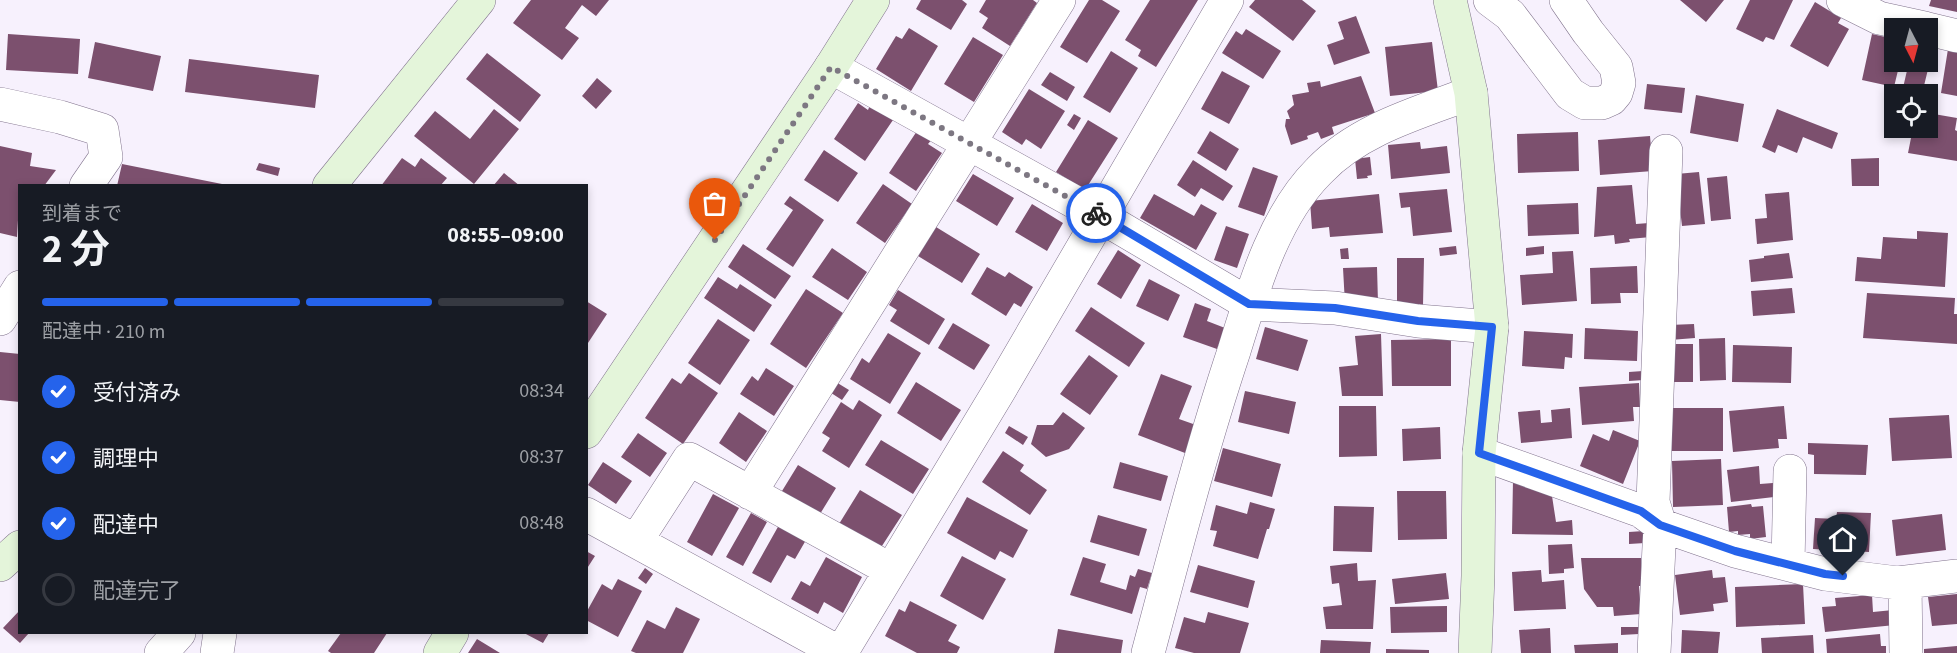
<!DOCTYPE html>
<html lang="ja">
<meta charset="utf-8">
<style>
body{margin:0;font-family:"Source Sans 3","Noto Sans JP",sans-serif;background:#20242c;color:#f1f3f6;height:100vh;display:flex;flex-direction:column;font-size:22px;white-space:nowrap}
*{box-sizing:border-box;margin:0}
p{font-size:20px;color:#9ea1a6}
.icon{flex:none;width:33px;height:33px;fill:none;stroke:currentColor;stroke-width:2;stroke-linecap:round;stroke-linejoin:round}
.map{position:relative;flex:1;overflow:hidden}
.side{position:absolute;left:18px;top:184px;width:570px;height:450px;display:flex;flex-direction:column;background:#171b24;border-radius:0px;box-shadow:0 3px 9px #0003}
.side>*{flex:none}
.needle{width:39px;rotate:174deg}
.buttons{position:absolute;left:1884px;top:18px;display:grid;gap:12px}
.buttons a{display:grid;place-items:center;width:54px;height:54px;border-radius:0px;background:#171b24;box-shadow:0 3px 9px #0003;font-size:30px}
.pin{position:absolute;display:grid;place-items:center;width:51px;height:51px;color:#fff;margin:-62px -26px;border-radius:50% 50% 50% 0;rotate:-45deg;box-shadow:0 0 6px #0007}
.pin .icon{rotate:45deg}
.courier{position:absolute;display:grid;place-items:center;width:60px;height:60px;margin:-30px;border:4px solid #2563eb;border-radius:50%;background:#fff;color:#222;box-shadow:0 2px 8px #0007}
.summary em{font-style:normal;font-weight:700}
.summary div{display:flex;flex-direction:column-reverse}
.summary{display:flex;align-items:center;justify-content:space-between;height:102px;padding:0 24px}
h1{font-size:39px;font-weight:700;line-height:45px}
.bar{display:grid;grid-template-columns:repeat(4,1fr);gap:9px 6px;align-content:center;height:72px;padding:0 24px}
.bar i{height:8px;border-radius:4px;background:#363941}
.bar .on{background:#2563eb}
.bar p{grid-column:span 4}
ol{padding:0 24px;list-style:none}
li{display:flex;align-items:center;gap:18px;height:66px}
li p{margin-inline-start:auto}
li .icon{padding:6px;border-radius:50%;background:#2563eb;color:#fff;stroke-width:4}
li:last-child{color:#9ea1a6}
li i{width:33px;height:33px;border:3px solid #363941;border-radius:50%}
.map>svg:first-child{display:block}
.building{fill:#7c506e}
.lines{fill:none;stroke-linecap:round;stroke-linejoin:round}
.street-casing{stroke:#81738d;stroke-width:34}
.secondary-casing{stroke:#81738d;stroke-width:34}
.street{stroke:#fff;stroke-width:33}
.secondary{stroke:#e4f5da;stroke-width:33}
.done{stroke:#7d7782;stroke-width:6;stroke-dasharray:0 10.8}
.route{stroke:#2563eb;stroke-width:8}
</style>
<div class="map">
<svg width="1957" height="653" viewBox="0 0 1957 653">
<rect width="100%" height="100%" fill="#f7f1fd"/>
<path class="building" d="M531,0h78l-13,16 -14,-11 -17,23 14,10 -17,22 -49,-37z
M921,0h41l5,4 -16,26 -35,-21z
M986,0h47l4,3 -27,43 -28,-18 6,-10 -9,-6z
M1089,0h13l18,11 -33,52 -27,-16z
M1150,0h48l-42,67 -18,-11 3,-6 -16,-10z
M1255,0h47l14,11 -23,30 -44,-34z
M1680,0h44l-18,22z
M1750,0h43l-19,40 -8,-3 -3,5 -27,-13z
M1931,0h26v12l-28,-6z
M1815,2l26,16 -3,5 11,6 -21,38 -38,-21z
M1356,16l14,37 -36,12 -7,-20 17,-6 -6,-17z
M909,28l29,18 -27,45 -35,-22 20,-33 6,3z
M1246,29l35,22 -18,28 -41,-26 14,-22 6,4z
M8,34l72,5 -2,35 -72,-4z
M1872,34l22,5v23h6l-6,25 -32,-7z
M973,37l30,18 -29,47 -30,-18z
M95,42l66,14 -8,35 -65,-13z
M1432,42l6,49 -48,5 -5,-49z
M1948,49l9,2v45l-16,-3z
M1111,51l27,17 -28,45 -27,-16z
M487,53l54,42 -21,27 -54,-43z
M189,59l130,16 -4,33 -130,-16z
M1930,61l-8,33 -20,-2 7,-30z
M1222,71l28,15 -21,38 -28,-15z
M1050,72l25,15 -8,14 -26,-16z
M1361,76l14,37 -43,14 2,7 -13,5 -3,-7 -11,4 1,3 -17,6 -6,-19 1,-7h4l-3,-8 7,-6 -2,-10 17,-3 -2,-9 13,-2 1,6z
M597,78l15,13 -16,18 -14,-13z
M1647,84l38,4 -3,25 -38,-4z
M1029,89l36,22 -24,38 -15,-10 -4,6 -20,-13z
M1696,95l48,9 -6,38 -48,-9z
M858,103l10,7 2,-5 23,15 -28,41 -31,-22z
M494,109l25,20 -45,55 -60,-48 21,-25 35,28z
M1777,109l61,24 -6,16 -29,-12 -6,16 -19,-8 -3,8 -13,-6z
M1928,113l29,5 -2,12 2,1v30l-49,-8 5,-25h15z
M1074,114l7,4 -7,12 -7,-5z
M1088,120l30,18 -33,52 -29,-18z
M919,128l14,10 -5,6 14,9 -26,38 -27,-18z
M1210,131l29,18 -13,22 -29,-18z
M1578,132l1,39 -61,2 -1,-39z
M1650,136l3,35 -53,4 -2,-35z
M1420,142l1,7 26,-3 3,27 -59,6 -3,-34z
M0,146l32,7 -2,13 26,4 -12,16h-24l-3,51 -17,-4z
M824,150l34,23 -20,29 -34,-22z
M1370,157l2,18 -5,1 1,2 -11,1 -2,-20z
M402,158l13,9 6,-9 26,20 -7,8h-59z
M1879,158v28h-27l-1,-27z
M1193,160l40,26 -10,15 -22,-13 -6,9 -18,-12z
M259,163l21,5 -2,8 -22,-6z
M122,164l105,21v1h-110z
M1253,167l25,9 -14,40 -26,-9z
M1699,172l6,52 -23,2 -6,-52z
M504,173l16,13h-27z
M973,174l41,24 -17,28 -41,-25z
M1727,176l4,43 -20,2 -4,-43z
M883,184l29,20 -27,39 -29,-20z
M1632,185l4,39 13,-1 2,14 -22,2 1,3 -15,2 -1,-9 -20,2 3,-50z
M1447,189l5,43 -39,4 -3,-29 -9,1 -2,-15z
M1789,192l4,48 -36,4 -2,-25 12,-1 -2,-24z
M1154,194l40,22 7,-12 16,9 -21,37 -56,-32z
M1379,194l4,39 -53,4 -1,-10 -17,2 -2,-28z
M790,196l34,24 -31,47 -27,-18 27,-39 -9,-6z
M1578,203l1,31 -51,2 -1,-31z
M1032,204l31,19 -16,28 -32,-19z
M1226,226l23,8 -12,34 -23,-8z
M936,227l44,27 -18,29 -44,-27z
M1917,231l31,2 -3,54 -90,-6 2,-24 24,2 2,-22 34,2z
M743,244l48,32 -16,23 -47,-32z
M1456,246l1,8 -17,2 -1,-8z
M1544,246v8l-18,2v-8z
M832,248l35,24 -19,28 -36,-23z
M1348,248l1,11h-8l-1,-10z
M1118,250l23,15 -20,34 -24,-15z
M1573,251l4,50 -55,4 -2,-30 33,-2 -1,-21z
M1789,253l4,25 -42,4 -2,-22 15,-2v-2z
M1397,258h27l-1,47h-26z
M1637,266l1,27h-18l1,10 -30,1 -1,-36z
M987,267l18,10 4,-5 24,15 -12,20 -7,-4 -8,13 -35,-22z
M1377,267l1,36 -33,1 -2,-36z
M718,277l19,12 3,-5 32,21 -18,27 -50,-34z
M1149,279l31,16 -12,26 -32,-15z
M1792,288l3,25 -42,3 -2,-25z
M806,289l37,24 -37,55 -36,-24z
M898,290l47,29 -16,26 -39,-24 7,-11 -8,-5z
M1867,293l88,5 -1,16h3v30l-94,-6z
M586,301l21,13 -21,32z
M1195,303l16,6 -4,12 18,7 -8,21 -34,-12z
M1091,307l54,36 -16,24 -54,-36z
M718,319l32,21 -30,45 -32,-22z
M953,323l37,22 -16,25 -36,-22z
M1694,324l1,14 -25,2 -1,-15z
M1265,327l43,13 -10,31 -42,-12z
M1585,328l53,3 -1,30 -53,-2z
M1524,331l49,3 -1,24 -7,-1 -1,12 -42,-3z
M888,333l33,20 -31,51 -40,-25 12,-21 7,5z
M1381,334l2,62h-41l-3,-29 19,-2 -3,-29z
M1725,338l1,42 -26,1 -1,-42z
M1451,339v47h-59l-1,-46z
M1669,344h24v38h-24z
M1733,345l59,2 -1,36 -59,-1z
M0,352l20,2v48l-20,-2z
M1089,355l29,21 -28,39 -30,-21z
M766,368l28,18 -20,30 -34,-22 12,-18 6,5z
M1643,371l1,9 -15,1v-9z
M689,373l29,20 -35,51 -38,-26 27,-40 9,6z
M1161,374l31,12 -13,33 17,6 -11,28 -47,-18z
M831,379l18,11 -7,10 -17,-11z
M916,382l45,28 -20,31 -44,-28z
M1639,383l1,24h-7l1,14 -52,4 -3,-38z
M1245,391l51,11 -7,32 -51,-12z
M859,400l23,15 -33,53 -27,-17 8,-13 -8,-5 19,-31 12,8z
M1339,406h37l1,50 -38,1z
M1784,406l3,33h-9l1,9 -46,4 -4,-41z
M1570,408l2,30 -51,5 -3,-31 22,-2 1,13 11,-1 -1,-12z
M1670,408h53v43h-52z
M739,412l28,19 -21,31 -27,-19z
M1063,412l22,16 -16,21 -23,8 -15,-13 6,-19h16z
M1949,415l3,43 -60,3 -3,-43z
M1009,426l19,11 -5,8 -18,-12z
M1440,427l1,32 -38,2 -1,-32z
M1613,430l27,11 -17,43 -43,-18 13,-32 16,7z
M638,433l29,20 -17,24 -29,-20z
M881,440l48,29 -16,25 -48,-29z
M1808,443l60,2 -2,30 -52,-1v-19l-6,-1z
M1223,448l58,16 -9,33 -58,-16z
M1003,451l21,14 -4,6 27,19 -17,25 -48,-33z
M1721,459l2,46 -50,2 -1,-46z
M603,462l29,19 -16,23 -28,-19z
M1120,462l48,14 -7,25 -48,-13z
M798,465l38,23 -16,26 -38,-23z
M1759,466l1,18 13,-1 1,14 -43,5 -4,-32z
M1513,480l39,16 4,26 16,-2 1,15 -61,-1z
M860,490l42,25 -22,34 -41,-25z
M1397,491h49l1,48 -49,1z
M713,494l26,14 -27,48 -25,-14z
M967,497l61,33 -15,28 -13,-7 -5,9 -48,-27z
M1250,502l25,7 -6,20h-2l-9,30 -45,-13 4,-15 -7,-1 6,-25 31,9z
M1751,504l1,3 11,-1 3,31 -16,2v-5l-12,1v-4l-9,1 -2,-25z
M1334,506l40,1 -2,45 -39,-1z
M1837,512l34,1 -2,39 -56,-3 2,-31 21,1z
M751,513l16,9 -24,44 -17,-9z
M1942,514l4,36 -50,6 -4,-36z
M1098,515l49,14 -8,27 -49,-14z
M779,525l27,15 -11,19 -8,-4 -16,28 -19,-10z
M1644,531l1,12 -16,1v-12z
M1572,544l2,24 -10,1v4l-15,1 -1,-29z
M586,551l9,5 -9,14z
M962,556l44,23 -23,41 -43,-24z
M826,557l36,20 -19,36 -19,-11 -6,12 -27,-15 10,-18 9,5z
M1083,557l23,7 -6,18 26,8 4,-15 5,2 3,-8 14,4 -5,16 -7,-2 -8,27 -62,-19z
M1581,558h60l1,28h-3l2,28 -27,2 -1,-9h-16l-13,-18z
M1357,563l1,18 18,-1 -3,49h-47l-3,-22 19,-2 -3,-22 -7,1 -2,-18z
M1198,565l57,16 -7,27 -58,-16z
M645,568l8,6 -7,10 -8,-6z
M1541,570l1,12 22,-2 2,29 -52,2 -2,-39z
M1712,570l1,8 12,-1 3,25 -15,2 1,7 -34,4 -5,-40z
M1446,573l3,26 -54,5 -3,-25z
M618,579l24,12 -24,46 -32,-17v-7l16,-29 10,6z
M1803,584l2,40 -69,3 -1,-40z
M1957,594v30l-25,2 -4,-29z
M1872,595l1,17 20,-2 2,15 -70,7 -3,-25 14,-1 -1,-8z
M910,601l47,24 -9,16 12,6 -3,6h-40l-32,-17 14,-27 6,3z
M1447,606v26l-56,1 -1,-26z
M676,607l24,12 -17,34h-47l-5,-2 16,-31 18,9z
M20,610v23h9l-9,10 -17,-15z
M1208,612l41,11 -9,30h-46l-19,-5 9,-31 21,6z
M1621,627h18v7l-18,1z
M1550,628l1,25h-30l-2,-23z
M1058,629l65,11 -2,13h-67z
M1682,630l38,2 -2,21h-37z
M341,633h46l-13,20h-43l-3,-2z
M524,633h25l-6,10z
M1880,634l1,12h5v7h-59l-1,-14z
M1813,635l1,18h-52l-1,-15z
M477,639l23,14h-32z
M1321,640l50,2 -1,11h-50z
M1618,643v10h-43l-1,-8z
M1957,646v7h-33v-4z
M1386,649l43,1v3h-43z"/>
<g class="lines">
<g class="street-casing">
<path id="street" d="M1490,0l20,15 60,79 15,9h17l9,-4 5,-6 3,-10 -3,-16 -28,-35 -22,-32
M1843,0l36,18 46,10
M1928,29l29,7
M831,67l269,149 149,88 86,4 83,13 74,6
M0,104l60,13 42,13 4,27 -20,29
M0,319l20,-32
M1479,453l162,58 19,14 75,26 90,23 73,9 59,-7
M750,493l309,-493
M586,514l254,139
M636,541l53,-82 202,111
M1788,564l2,-93
M1905,582l1,71
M161,653l18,-20
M217,653l3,-20
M841,653l158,-262 228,-391
M1148,653c27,-101 53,-203 86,-302 19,-61 39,-134 85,-180 40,-42 99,-58 152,-78
M1654,653l6,-128 -7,-23 13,-351"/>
</g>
<g class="secondary-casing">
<path id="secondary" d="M1450,0l21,93 21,234 -13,126 -1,123 -3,77
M329,186l150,-186
M586,432l245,-365 42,-67
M0,565l20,-18
M440,653l12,-20"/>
</g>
<use href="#street" class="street"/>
<use href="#secondary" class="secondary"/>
</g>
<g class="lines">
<path class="done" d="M715,240l116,-173 265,146"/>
<path class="route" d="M1096,213l153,91 86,4 83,13 74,6 -13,126 162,58 19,14 75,26 90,23 18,2"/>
</g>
</svg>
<div class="buttons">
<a><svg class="needle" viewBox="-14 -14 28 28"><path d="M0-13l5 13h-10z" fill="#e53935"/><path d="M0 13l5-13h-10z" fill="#9ea1a6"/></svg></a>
<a><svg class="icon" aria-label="locate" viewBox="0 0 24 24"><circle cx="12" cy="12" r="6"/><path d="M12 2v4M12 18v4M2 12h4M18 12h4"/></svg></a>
</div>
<div class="pin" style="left:715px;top:240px;background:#ea580c"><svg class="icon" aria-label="bag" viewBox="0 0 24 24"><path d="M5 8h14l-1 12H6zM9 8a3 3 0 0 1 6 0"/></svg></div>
<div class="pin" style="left:1843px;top:576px;background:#1f2937"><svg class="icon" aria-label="home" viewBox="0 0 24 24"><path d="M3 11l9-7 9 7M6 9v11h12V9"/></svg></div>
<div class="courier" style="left:1096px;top:213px"><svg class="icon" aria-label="bike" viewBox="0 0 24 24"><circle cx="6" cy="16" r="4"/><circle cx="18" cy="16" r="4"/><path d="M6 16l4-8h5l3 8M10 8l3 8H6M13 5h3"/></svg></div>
<section class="side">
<div class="summary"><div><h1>2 分</h1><p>到着まで</p></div><em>08:55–09:00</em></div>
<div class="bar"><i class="on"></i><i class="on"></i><i class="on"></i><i></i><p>配達中 · 210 m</p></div>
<ol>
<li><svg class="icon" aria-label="check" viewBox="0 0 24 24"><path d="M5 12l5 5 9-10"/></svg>受付済み<p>08:34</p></li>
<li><svg class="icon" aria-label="check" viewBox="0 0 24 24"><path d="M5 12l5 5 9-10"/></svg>調理中<p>08:37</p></li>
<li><svg class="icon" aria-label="check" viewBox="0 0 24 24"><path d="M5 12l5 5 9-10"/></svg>配達中<p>08:48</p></li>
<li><i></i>配達完了</li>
</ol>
</section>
</div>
